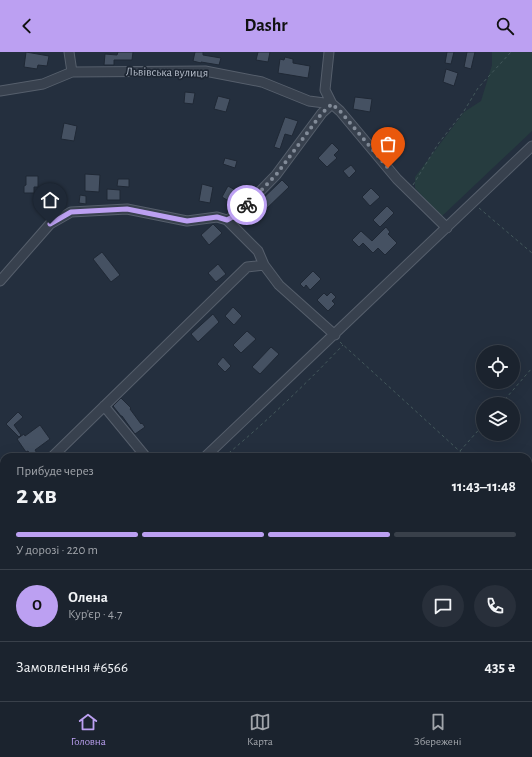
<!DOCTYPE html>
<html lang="uk">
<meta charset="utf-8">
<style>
body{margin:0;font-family:"Alegreya Sans",sans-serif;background:#282f3a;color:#f1f3f6;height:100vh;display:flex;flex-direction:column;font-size:15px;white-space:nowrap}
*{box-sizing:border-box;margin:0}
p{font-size:13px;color:#a0a4aa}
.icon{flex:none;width:22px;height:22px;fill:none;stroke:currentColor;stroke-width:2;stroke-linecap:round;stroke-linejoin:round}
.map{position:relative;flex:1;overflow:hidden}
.side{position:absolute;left:0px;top:401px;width:532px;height:248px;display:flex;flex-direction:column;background:#1b232e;border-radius:12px 12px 0 0;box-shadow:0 4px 16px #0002,0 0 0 1px #39404a}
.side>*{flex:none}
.fabs{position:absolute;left:476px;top:293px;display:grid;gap:8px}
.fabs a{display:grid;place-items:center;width:44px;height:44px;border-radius:50%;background:#1b232e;box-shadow:0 4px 16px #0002,0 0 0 1px #39404a;font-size:20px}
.pin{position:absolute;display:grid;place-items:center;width:34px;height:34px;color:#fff;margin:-41px -17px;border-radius:50% 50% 50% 0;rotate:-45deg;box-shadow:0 0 4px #0007}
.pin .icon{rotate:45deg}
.courier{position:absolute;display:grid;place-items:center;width:40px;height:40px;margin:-20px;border:3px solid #bca0f2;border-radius:50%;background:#fff;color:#222;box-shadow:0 1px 5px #0007}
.overview em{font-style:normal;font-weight:600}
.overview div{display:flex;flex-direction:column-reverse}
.overview{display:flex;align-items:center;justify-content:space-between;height:68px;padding:0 16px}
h1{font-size:26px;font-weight:600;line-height:30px}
.bar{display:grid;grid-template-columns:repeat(4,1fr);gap:6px 4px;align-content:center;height:48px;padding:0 16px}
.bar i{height:5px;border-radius:3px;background:#39404a}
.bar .selected{background:#bca0f2}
.bar p{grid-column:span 4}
.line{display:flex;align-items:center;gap:10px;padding:0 16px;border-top:1px solid #39404a}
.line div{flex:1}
.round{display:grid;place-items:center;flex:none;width:42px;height:42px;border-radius:21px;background:#282f3a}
header{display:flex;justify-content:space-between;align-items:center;height:52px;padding:0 16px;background:#bca0f2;color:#111;font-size:18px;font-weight:600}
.dock{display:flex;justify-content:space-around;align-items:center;height:56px;border-top:1px solid #39404a;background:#1b232e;font-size:11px;color:#a0a4aa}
.dock a{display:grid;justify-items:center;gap:2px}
.dock .selected{color:#bca0f2}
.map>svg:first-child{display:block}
.green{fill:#263c3f}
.building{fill:#455162;stroke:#1f2835}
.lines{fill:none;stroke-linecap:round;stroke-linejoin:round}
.minor-casing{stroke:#565f6c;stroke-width:11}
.path{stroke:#44595c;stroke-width:1;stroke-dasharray:3 3;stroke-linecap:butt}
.minor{stroke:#38414e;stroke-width:9}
.done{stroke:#828b98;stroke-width:4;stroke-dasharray:0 7.2}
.route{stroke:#bca0f2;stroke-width:5}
.labels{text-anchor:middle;stroke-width:3.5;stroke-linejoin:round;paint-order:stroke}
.street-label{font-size:12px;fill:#b4bcc9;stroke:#1d2633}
</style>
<header><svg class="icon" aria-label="back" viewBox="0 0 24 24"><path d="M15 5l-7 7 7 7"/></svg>Dashr<svg class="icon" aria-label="search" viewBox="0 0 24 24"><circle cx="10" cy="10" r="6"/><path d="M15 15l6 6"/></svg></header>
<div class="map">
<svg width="532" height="649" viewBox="0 0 532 649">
<rect width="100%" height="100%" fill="#242f3e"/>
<path class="green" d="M492,0h40v79l-91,86 -26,-29v-11l49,-65 17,-11 11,-36z
M4,624v21h51l5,4h-60v-21z"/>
<path class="building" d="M26,0l23,4 -2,10 -9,-1 -1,4 -13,-2z
M118,0h15l-1,8h-18v5h-10l1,-11 12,1z
M195,0h8v3l18,3 -2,7 -18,-3v1l-8,-2z
M258,0h12l-2,10 -12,-2z
M447,0h7l-3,12 -6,-1z
M467,0h8l-4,17 -7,-2z
M285,5l8,2v4l17,3 -2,12 -30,-5 2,-14 4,1z
M446,17l12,4 -4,13 -11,-4z
M185,40l10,1 -2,11 -9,-1z
M218,44l12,3 -4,13 -12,-3z
M355,45l17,2 -2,13 -17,-3z
M285,65l13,4 -6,15 -7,-2 -5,15 -6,-2z
M64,71l13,3 -3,15 -13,-2z
M332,91l7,7 -5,5 3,3 -10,9 -9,-9z
M225,106l12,3 -2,7 -12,-4z
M351,113l5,6 -7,7 -6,-7z
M85,122l15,1 -1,17 -14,-1z
M26,124h12v11h-4v6h-10v-7l2,-1z
M118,127h11v8l-12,-1z
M282,128l7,7 -27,26 -7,-7z
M202,132l11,3 -3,16 -11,-2z
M228,134l11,6 -7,11 -10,-6z
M371,136l9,9 -10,9 -8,-9z
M107,137l13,1v10h-13z
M80,143l6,1v8l-7,-1z
M387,154l7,7 -14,14 -7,-7z
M213,172l9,9 -13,12 -8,-10z
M386,175l4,5 -2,2 9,9 -12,12 -7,-7 -5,5 -10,-10 -4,4 -7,-7 9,-9 11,10z
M102,200l18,23 -9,7 -18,-23z
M218,212l8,10 -10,8 -8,-9z
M313,219l8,8 -11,11 -4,-5 -2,3 -4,-4z
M331,240l5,5 -4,4 3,3 -7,7 -11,-11 7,-7 3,3z
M233,255l9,9 -8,9 -9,-9z
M213,262l6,8 -21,20 -7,-8z
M247,279l9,8 -15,14 -8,-8z
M271,295l8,7 -19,20 -8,-7z
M223,305l8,9 -6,6 -8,-8z
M121,346l10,10 -1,1 11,15 1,-1 3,4 -10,7 -13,-18h-1l-8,-10z
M18,360l5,5 -9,8 7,10 -2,2 -13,-13z
M40,373l10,14 -15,11 3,5 -6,2 -4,-6 -2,1 -9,-13 7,-5 1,2z"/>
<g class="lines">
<g class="minor-casing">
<path id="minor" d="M69,0l3,20
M0,39l43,-7 29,-12 133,-1 57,11 47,19 23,3 8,7 57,68 50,49
M227,168l11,-6 38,-39 46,-62 10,-9 -7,-14 4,-38
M0,229l50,-57 21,-12 56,-3 60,12 30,-4 10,3 31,31 6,14 15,20 56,50
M104,354l42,51
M52,405l195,-190 17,-2
M205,405l327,-311
M0,450l4,-3
M0,589l4,5"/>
</g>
<path class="path" d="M413,133l25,-41 26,-33 14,-23 33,-36
M479,156l53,45
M340,290l126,115
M501,352l31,-36
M460,399l23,-26
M224,405c42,-35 81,-72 119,-112
M528,460l4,3
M0,624l4,-3
M59,645l5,4
M316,649l2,-4"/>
<use href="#minor" class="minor"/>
</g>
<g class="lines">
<path class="done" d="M247,153l29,-30 46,-62 10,-9 8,7 48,57"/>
<path class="route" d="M50,172l21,-12 56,-3 60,12 30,-4 10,3 11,-6 9,-9"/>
</g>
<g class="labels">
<g class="street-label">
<text transform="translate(167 20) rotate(1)" y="4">Львівська вулиця</text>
</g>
</g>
</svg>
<div class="fabs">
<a><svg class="icon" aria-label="locate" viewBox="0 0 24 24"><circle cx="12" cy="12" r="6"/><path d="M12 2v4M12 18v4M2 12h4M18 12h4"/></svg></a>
<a><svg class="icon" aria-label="layers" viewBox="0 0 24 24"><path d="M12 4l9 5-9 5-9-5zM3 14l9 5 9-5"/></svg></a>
</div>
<div class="pin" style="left:388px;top:116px;background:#ea580c"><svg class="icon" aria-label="bag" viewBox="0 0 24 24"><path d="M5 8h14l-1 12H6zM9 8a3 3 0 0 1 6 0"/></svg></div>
<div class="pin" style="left:50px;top:172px;background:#1f2937"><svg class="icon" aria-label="home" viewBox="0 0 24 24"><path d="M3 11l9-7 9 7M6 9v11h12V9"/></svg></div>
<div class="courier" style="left:247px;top:153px"><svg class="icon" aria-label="bike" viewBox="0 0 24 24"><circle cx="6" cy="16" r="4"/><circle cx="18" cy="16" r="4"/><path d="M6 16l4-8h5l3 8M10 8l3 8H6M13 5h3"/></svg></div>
<section class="side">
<div class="overview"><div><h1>2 хв</h1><p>Прибуде через</p></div><em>11:43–11:48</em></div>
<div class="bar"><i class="selected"></i><i class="selected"></i><i class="selected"></i><i></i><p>У дорозі · 220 m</p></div>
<div class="line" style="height:72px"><b class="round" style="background:#bca0f2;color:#111">О</b><div><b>Олена</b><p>Кур’єр · 4.7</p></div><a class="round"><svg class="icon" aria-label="chat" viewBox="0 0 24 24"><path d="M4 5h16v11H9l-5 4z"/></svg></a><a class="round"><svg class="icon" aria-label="phone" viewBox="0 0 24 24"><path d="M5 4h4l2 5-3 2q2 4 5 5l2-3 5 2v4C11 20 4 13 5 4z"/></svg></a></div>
<div class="line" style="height:52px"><div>Замовлення #6566</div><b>435 ₴</b></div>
</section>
</div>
<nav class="dock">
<a class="selected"><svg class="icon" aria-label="home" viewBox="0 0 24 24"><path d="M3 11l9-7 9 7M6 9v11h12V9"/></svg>Головна</a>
<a><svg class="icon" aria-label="map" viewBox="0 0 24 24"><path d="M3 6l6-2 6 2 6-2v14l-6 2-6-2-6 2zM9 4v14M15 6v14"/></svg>Карта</a>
<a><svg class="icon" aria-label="saved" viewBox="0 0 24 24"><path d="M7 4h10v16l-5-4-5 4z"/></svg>Збережені</a>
</nav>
